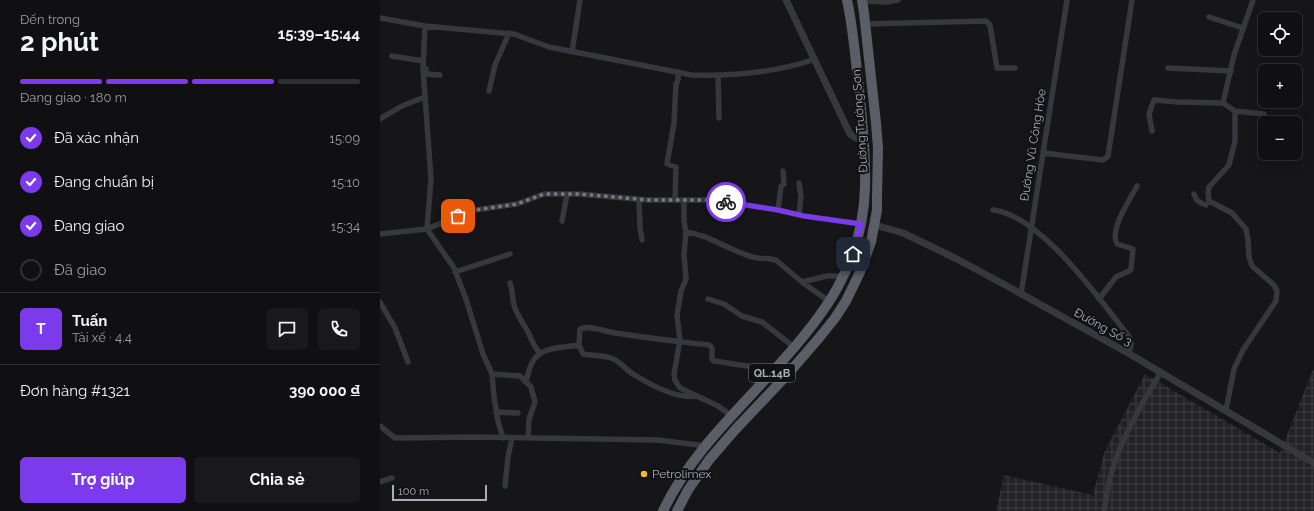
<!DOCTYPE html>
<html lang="vi">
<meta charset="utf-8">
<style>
body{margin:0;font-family:Raleway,sans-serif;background:#19191b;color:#f1f3f6;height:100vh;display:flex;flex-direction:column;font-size:15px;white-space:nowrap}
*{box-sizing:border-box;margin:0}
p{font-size:13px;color:#9c9d9f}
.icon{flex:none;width:22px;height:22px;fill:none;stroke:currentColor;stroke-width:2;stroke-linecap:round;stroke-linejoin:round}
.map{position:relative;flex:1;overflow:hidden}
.panel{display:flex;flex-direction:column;background:#101012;width:380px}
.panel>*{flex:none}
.controls{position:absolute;left:878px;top:12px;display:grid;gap:8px}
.controls a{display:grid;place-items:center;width:44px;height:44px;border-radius:6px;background:#101012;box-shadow:0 4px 16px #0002,0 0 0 1px #303032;font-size:20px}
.scale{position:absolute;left:12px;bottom:10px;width:95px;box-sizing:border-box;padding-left:4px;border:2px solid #a8adb9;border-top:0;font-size:11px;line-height:14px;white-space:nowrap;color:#a8adb9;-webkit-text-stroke:3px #111113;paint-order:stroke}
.pin{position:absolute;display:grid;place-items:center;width:34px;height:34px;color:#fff;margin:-17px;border-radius:8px;box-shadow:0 2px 6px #0006}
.courier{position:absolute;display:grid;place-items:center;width:40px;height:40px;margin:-20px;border:3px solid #7c3aed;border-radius:50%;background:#fff;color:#222;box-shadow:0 1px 5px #0007}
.head em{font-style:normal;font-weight:700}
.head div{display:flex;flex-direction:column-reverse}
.head{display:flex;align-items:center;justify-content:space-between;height:68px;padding:0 20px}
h1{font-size:26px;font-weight:700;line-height:30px}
.bar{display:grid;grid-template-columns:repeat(4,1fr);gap:6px 4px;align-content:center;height:48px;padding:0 20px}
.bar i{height:5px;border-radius:3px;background:#303032}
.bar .selected{background:#7c3aed}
.bar p{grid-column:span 4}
.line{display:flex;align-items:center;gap:10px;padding:0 20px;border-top:1px solid #303032}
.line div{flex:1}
.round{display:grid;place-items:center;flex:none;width:42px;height:42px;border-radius:6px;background:#19191b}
ol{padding:0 20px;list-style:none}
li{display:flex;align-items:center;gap:12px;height:44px}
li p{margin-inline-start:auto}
li .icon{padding:4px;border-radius:50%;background:#7c3aed;color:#fff;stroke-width:4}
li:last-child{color:#9c9d9f}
li i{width:22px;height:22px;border:2px solid #303032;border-radius:50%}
.primary-button{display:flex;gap:8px;margin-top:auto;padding:8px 20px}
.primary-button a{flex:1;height:46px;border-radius:6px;background:#7c3aed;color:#fff;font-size:16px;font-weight:700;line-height:46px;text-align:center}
.primary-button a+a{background:#19191b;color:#f1f3f6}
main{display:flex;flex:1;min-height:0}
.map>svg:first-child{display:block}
.industrial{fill:url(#industrial-grid)}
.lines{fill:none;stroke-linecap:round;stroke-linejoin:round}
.minor{stroke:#37383e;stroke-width:5.5}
.tertiary{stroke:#37383e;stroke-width:7}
.trunk{stroke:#5b5e66;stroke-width:10}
.done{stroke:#757881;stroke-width:4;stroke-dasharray:0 7.2}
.route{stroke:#7c3aed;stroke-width:5}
.poi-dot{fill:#f6b730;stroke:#111113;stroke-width:1.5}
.labels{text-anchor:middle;stroke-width:4;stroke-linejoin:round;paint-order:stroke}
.shield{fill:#111113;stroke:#7b7e87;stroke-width:1}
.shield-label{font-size:11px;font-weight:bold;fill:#a8adb9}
.street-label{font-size:12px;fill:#a8adb9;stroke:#111113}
.poi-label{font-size:12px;fill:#a8adb9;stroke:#111113;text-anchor:start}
</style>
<main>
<section class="panel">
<div class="head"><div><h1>2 phút</h1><p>Đến trong</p></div><em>15:39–15:44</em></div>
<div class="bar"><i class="selected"></i><i class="selected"></i><i class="selected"></i><i></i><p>Đang giao · 180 m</p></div>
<ol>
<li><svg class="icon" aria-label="check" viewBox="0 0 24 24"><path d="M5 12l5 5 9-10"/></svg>Đã xác nhận<p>15:09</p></li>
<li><svg class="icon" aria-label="check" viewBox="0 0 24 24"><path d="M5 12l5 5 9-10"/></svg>Đang chuẩn bị<p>15:10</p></li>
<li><svg class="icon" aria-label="check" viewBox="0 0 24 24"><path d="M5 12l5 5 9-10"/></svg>Đang giao<p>15:34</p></li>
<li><i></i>Đã giao</li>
</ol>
<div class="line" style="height:72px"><b class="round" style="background:#7c3aed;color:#fff">T</b><div><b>Tuấn</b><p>Tài xế · 4.4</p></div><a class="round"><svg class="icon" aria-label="chat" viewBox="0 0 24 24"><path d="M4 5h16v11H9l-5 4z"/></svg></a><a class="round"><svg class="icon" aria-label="phone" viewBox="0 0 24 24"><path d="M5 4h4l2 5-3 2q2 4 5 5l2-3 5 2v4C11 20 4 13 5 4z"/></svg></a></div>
<div class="line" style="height:52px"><div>Đơn hàng #1321</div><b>390 000 ₫</b></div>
<div class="primary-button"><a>Trợ giúp</a><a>Chia sẻ</a></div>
</section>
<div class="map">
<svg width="934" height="511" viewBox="0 0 934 511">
<defs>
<pattern id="industrial-grid" width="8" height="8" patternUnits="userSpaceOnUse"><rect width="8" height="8" fill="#222225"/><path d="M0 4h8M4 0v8" fill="none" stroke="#3f3f43"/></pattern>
</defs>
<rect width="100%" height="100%" fill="#161618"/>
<path class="industrial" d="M934,367v144h-318l8,-36 89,20 11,-42 41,-79 135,79z"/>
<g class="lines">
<path class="minor" d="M873,0l-19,55 -11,48 12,8 29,3
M482,1l25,1 11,-2
M829,17l34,11
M0,18l45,8 89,8 35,13 143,28c41,1 83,-2 123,-16
M485,24l121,-3 4,4 7,43h18
M45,26l-2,42 8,111 -4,50 27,39 12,31 17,55 9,20 2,23 4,24 5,17
M192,52l8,-52
M12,56l31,5
M788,68l63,3
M46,69v5l14,1
M338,75l1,43
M109,91l6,-26 14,-32
M0,119l22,-13 23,-9
M772,131l-3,-17 5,-14 24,2 45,1
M663,153l60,7 5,-4 24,-156
M814,194c2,7 6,9 12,11
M259,200l1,27 2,13
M295,200l1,-33 -9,-3 7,-41 2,-39 2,-4v-8
M304,200v21l2,11 -2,22 2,25 -5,12 -4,25 3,24 -6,34 1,6 5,8 38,18 14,10
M398,210l3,-24 3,-2 -1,-13
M613,210c49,6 105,88 135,125 4,7 4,11 0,18
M419,215l2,-18 -2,-14
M182,221l5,-26
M306,232c24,3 44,19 67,25 8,3 16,0 24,4l25,21 28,20
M0,234l47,-5 31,-13 17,-6 42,-6 27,-10h35l69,6h69l61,10 26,6 57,8
M75,272l55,-18
M422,282l25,-6h16
M130,283c3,8 2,15 4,22 3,11 10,19 15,29 3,7 5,13 11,19
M641,294l46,-294
M328,299l16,5 18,12 20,6 32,25
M719,299l17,-22 13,-6 2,-2 2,-20 -16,-5c-8,-14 13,-45 20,-58
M0,302l15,26 13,34
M199,345l1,-16c8,-4 21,1 30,3 33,6 66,9 99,13l3,3v11l2,2 60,9
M112,374l28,2 11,11 4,15 -6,17 -1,19
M146,381c2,-6 3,-13 6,-18 7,-17 32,-15 47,-18l4,9c10,2 19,1 28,4 9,3 14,11 22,16 16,10 44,25 63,22
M846,410l8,-41 9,-19 33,-49 1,-10 -3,-6 -22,-19 -3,-9 -1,-18 -2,-10 -14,-16 -23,-12 -1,-9 1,-5 20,-22 6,-24v-30
M116,412l22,1
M0,426l15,12 79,-1 184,3 48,6
M0,482l12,-4
M125,486l3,-29 4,-19
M724,511c2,-13 4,-27 8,-40 10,-35 30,-67 49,-99"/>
<path class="tertiary" d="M406,0l64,134 6,4 8,1
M495,225l28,8 52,25 52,28 121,67 186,110"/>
<path class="trunk" d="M283,511c26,-55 72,-98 112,-142 50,-54 88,-105 90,-182 1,-30 -2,-59 -5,-88 -4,-33 -6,-67 -13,-99
M297,511l11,-21 21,-30 25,-29 53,-56 32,-37 16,-20 11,-17 14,-29 11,-30 6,-32v-13l1,-49 -2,-25 -12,-110 -2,-13"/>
</g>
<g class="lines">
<path class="done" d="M78,216l17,-6 42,-6 27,-10h35l69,6h69l9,2"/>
<path class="route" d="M346,202l52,8 26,6 57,8 -8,30"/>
</g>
<circle class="poi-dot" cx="264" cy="474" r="4"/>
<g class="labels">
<rect class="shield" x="369" y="364" width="46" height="18" rx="3"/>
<g class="shield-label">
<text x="392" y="377">QL.14B</text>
</g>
<g class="street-label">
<text transform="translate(480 121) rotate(-94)" y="4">Đường Trường Sơn</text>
<text transform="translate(653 145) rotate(-81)" y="4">Đường Vũ Công Hòe</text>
<text transform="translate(723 327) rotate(29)" y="4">Đường Số 3</text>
</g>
<g class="poi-label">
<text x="272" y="478">Petrolimex</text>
</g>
</g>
</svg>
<div class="controls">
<a><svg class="icon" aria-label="locate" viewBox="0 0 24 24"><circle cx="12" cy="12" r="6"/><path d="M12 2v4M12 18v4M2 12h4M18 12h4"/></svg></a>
<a>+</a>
<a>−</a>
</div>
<div class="scale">100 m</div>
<div class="pin" style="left:78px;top:216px;background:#ea580c"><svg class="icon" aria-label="bag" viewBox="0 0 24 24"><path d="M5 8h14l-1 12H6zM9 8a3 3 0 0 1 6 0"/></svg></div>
<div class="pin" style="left:473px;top:254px;background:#1f2937"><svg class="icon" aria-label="home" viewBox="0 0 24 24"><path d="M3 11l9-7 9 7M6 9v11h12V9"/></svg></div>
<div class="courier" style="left:346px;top:202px"><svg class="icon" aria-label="bike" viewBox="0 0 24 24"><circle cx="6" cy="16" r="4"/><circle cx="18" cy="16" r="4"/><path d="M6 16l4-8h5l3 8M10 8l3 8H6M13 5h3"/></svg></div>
</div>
</main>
